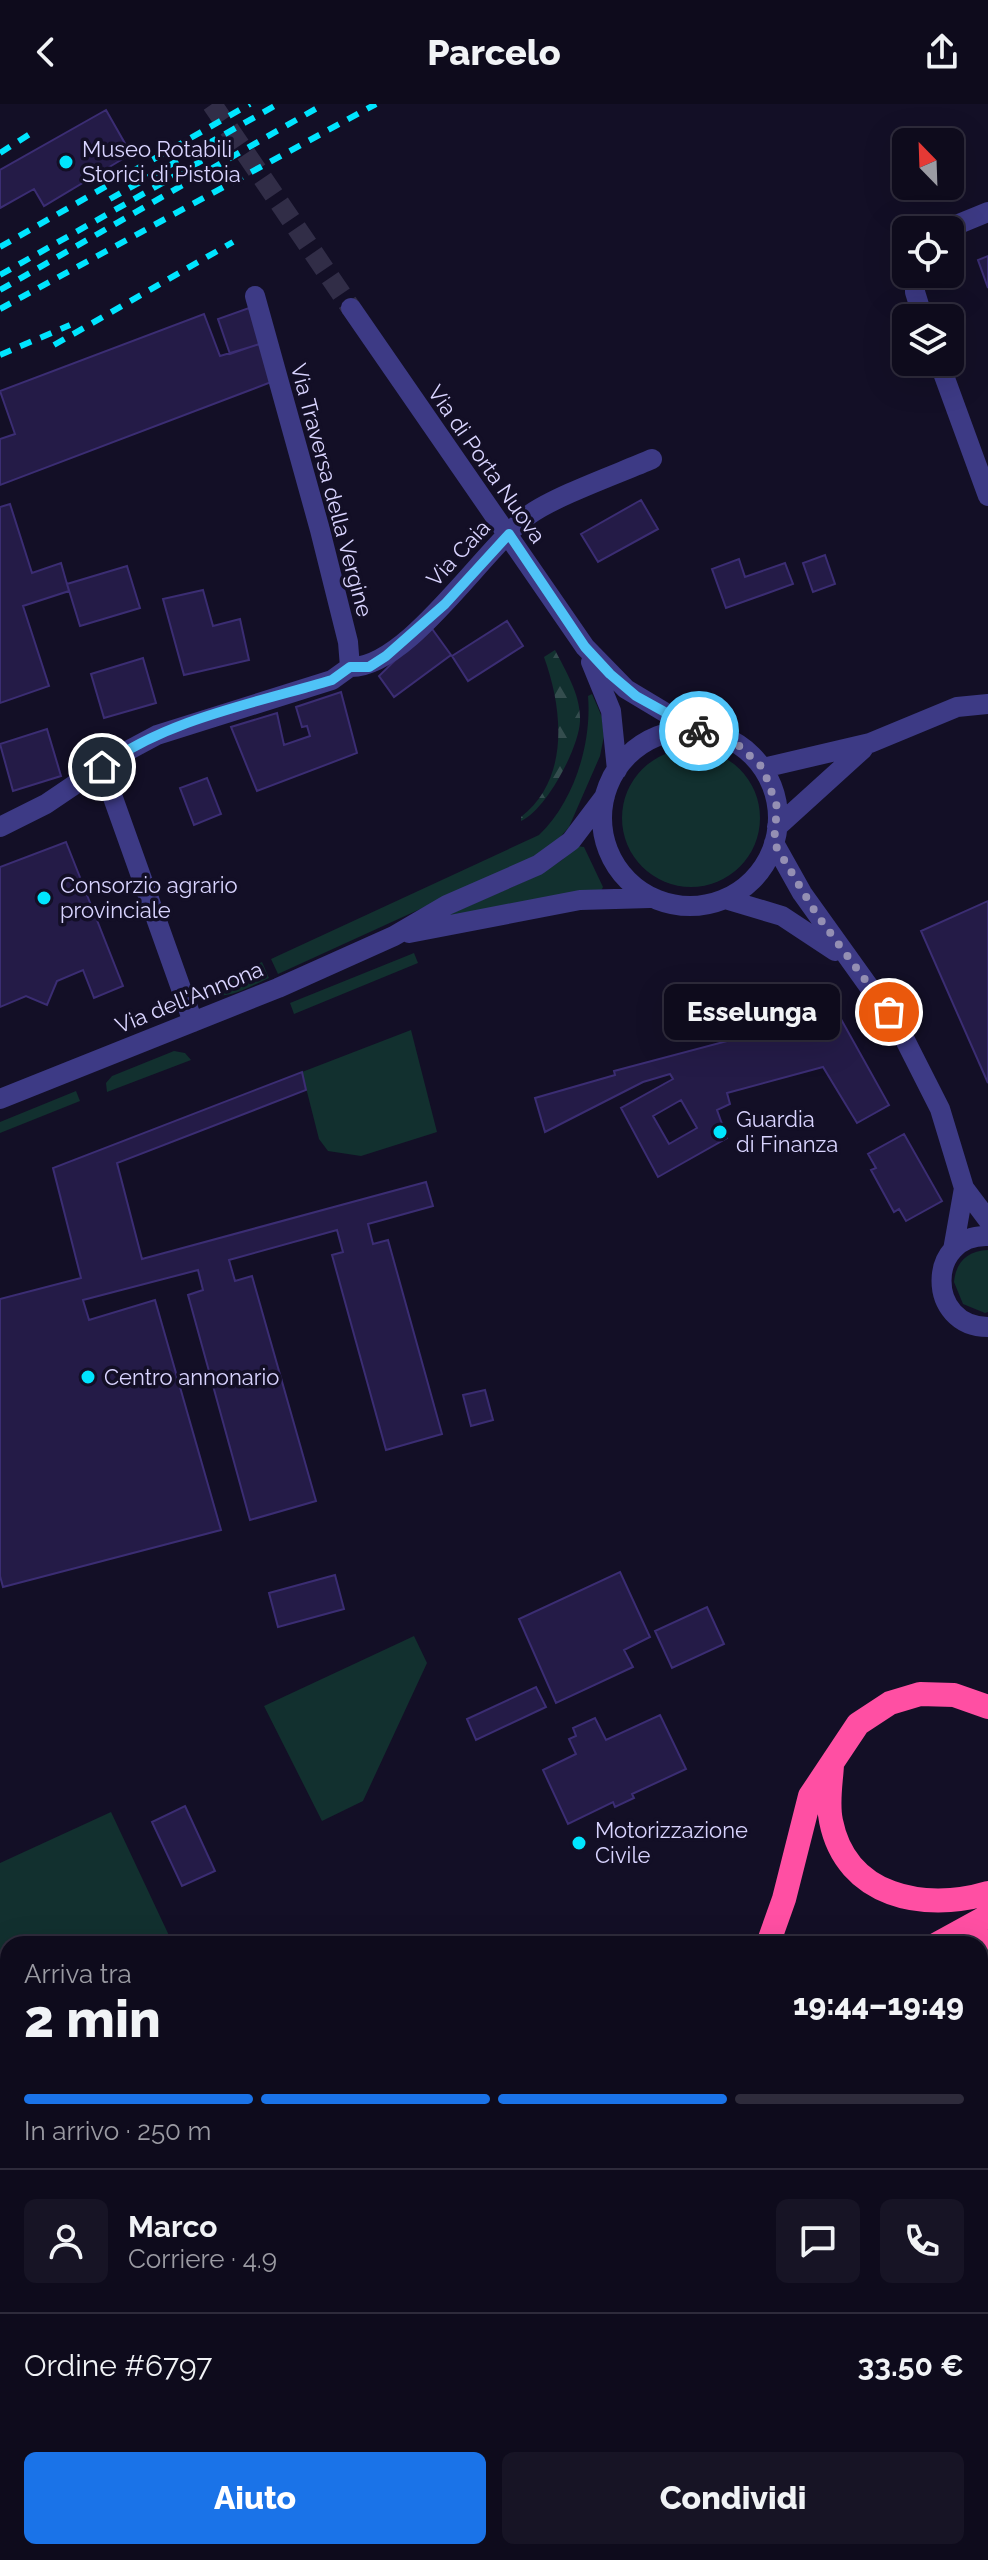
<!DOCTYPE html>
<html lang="it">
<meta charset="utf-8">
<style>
body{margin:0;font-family:Raleway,sans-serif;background:#171425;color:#f1f3f6;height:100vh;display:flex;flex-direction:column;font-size:30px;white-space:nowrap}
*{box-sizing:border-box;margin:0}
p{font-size:26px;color:#9b9ba3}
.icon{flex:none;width:44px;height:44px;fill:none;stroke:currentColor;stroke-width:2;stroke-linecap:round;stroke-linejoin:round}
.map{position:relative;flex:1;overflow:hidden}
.sheet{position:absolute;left:0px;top:1832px;width:988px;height:624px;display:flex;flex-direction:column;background:#0e0b1c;border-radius:24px 24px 0 0;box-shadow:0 8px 32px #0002,0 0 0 2px #2e2b3b}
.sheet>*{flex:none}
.needle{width:52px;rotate:337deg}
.controls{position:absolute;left:892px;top:24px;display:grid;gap:16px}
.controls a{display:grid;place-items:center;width:72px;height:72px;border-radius:12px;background:#0e0b1c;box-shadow:0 8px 32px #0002,0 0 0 2px #2e2b3b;font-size:40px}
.pin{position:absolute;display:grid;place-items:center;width:68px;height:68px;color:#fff;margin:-34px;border:4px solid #fff;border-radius:50%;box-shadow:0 2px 8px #0007}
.courier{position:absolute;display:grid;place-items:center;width:80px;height:80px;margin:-40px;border:6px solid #4fc3f7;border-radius:50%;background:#fff;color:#222;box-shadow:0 2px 10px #0007}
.bubble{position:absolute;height:56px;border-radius:12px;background:#0e0b1c;box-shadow:0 8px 32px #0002,0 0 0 2px #2e2b3b;font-size:26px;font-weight:800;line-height:56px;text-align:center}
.head em{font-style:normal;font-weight:800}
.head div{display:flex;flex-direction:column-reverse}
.head{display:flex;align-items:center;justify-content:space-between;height:136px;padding:0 24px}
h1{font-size:52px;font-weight:800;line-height:60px}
.bar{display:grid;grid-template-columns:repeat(4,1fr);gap:12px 8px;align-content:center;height:96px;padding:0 24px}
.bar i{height:10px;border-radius:6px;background:#2e2b3b}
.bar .on{background:#1a73e8}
.bar p{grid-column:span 4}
.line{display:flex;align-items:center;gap:20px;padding:0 24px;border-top:2px solid #2e2b3b}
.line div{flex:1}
.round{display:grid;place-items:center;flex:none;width:84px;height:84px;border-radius:12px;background:#171425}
.primary-button{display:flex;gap:16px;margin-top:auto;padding:16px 24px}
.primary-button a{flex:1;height:92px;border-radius:12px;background:#1a73e8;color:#fff;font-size:32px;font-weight:800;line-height:92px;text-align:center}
.primary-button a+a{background:#171425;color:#f1f3f6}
header{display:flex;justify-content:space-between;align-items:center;height:104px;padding:0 24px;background:#0e0b1c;font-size:36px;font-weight:800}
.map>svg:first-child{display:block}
.green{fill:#12302f}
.forest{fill:url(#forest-firs)}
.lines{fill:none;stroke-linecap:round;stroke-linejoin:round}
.stream{stroke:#0c2248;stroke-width:6}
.building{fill:#241b47;stroke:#3b2d73;stroke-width:2;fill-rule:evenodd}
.minor-tunnel{stroke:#312d47;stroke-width:20;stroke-dasharray:20 10;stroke-linecap:butt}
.minor{stroke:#3d3a85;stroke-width:20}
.highway{stroke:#ff4fa3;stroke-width:24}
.rail{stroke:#00e5ff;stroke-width:6;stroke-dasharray:12 10;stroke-linecap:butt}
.done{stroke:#948fb3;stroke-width:8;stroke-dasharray:0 14.4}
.route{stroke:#4fc3f7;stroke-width:10}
.poi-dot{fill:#00e5ff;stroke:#130f26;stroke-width:3}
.labels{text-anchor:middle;stroke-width:7;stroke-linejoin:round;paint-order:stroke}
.poi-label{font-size:22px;fill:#d9d4ff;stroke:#130f26;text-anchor:start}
.street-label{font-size:22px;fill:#d9d4ff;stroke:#130f26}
</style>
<header><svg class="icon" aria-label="back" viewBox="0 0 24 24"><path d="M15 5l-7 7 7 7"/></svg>Parcelo<svg class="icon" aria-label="share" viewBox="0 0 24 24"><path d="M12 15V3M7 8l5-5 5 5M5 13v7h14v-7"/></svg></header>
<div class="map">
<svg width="988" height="2456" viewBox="0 0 988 2456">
<defs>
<pattern id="forest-firs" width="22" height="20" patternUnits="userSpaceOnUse" patternTransform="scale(2)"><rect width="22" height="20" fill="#12302f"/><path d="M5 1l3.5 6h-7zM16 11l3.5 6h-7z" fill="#344d4e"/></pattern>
</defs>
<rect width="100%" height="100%" fill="#130f26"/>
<path class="green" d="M592,590l10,23 2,19 -4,20 -31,71 -14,16 -21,14 -256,117 -7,-15 268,-124c35,-33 53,-92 49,-139z
M622 714a69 69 0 1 1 138 0a69 69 0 1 1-138 0Z
M577,742l7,1 19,40 -2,4 -152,29 -1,-5 91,-40 23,-15z
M414,849l4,10 -124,51 -4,-11z
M262,858l7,16c-23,10 -47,27 -70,11z
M411,926l26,102 -76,24 -33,-5 -9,-12 -17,-67z
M174,947l11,2 6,7 -84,32 -1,-9 6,-7z
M76,987l4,10 -80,32v-11z
M988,1146v62l-3,1 -22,-9 -9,-22c2,-21 14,-31 34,-32z
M414,1532l13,27 -64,138 -41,20 -58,-115z
M111,1708l62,132h-165v201l-8,-20v-262z
M980,1969l8,1v486h-988v-23l8,-4v19h972z"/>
<path class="forest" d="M555,546c11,22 26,45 25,71 -1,27 -34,89 -59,100v-4c49,-38 42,-108 23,-160z"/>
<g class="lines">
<path class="stream" d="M980,1959l8,1
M0,2428l8,-4"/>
</g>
<path class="building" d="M106,6l25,44 -87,52 -10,-17 -34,19v-38z
M988,152v32l-10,-28z
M249,204l13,35 -32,11 -12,-35z
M204,210l16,42 40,-12 14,37 -274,104v-46l15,-5 -15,-43z
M641,396l17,29 -60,33 -17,-28z
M10,400l22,69 29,-10 8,28 -46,15 26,80 -49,17v-196z
M825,451l10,29 -22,8 -10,-29z
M739,455l6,18 40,-14 8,21 -67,24 -14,-39z
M127,462l13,42 -60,18 -13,-42z
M203,486l10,36 27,-7 9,41 -65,15 -21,-76z
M507,517l16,25 -55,35 -16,-25z
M430,522l21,29 -57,42 -15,-21z
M143,554l13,45 -52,15 -13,-44z
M341,588l16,61 -100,38 -26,-64 46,-14 7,32 26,-9 -3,-10 -5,1 -6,-20z
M47,625l14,47 -48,15 -13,-47z
M207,674l14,36 -27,11 -14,-37z
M66,738l57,144 -29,12 -11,-28 -26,11 -10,24 -21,-9 -26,11v-140z
M988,797v182l-67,-152z
M837,908l52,93 -32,18 -34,-56 -96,26 3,11 -13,6 10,28 -69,39 -37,-69 52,-29 -3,-5 -27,8 -98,50 -10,-34 80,-23 -1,-4zM681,996l16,28 -28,16 -16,-28z
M302,968l4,18 -189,73 25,96 284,-77 7,24 -65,18 5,20 15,-4 54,194 -56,16 -54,-195 11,-3 -6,-22 -108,30 6,21 17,-5 64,225 -66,19 -62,-225 15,-5 -5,-20 -115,30 6,20 66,-20 66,230 -218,57 -3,-11v-277l81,-21 -28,-110z
M904,1030l38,67 -36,20 -7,-12 -5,3 -23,-42 5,-2 -8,-14z
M485,1286l8,30 -22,6 -8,-31z
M620,1468l30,65 -26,13 9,17 -77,36 -37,-84z
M335,1471l9,34 -66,18 -9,-34z
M707,1503l17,37 -52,24 -17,-37z
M536,1583l10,20 -70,33 -9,-21z
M660,1611l26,54 -54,25 2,4 -19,9 -2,-5 -45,22 -25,-54 33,-16 -7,-15 7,-3 -3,-8 22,-10 11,22z
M185,1702l30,65 -33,15 -30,-64z"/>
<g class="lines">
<path class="minor-tunnel" d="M212,0l139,204"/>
<path class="minor" d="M944,126l44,-18
M915,170v18l8,26
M351,204l234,339 41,42 70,42
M939,258l49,134
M591,558l20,49 6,59
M350,563c57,2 133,-118 179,-152 26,-19 91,-42 123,-56
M602 714a88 88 0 1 1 176 0a88 88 0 1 1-176 0Z
M102,663l91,255
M763,664l107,-25 87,-36 31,-3
M0,723l46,-23 68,-46 43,-23 175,-55 18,-13 -2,-25 -28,-112 -65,-234
M777,723l86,-78
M774,739l28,50 98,137 40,79 24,79 -11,62
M725,795l57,17 53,35
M409,829l171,-33 70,-2
M0,995l278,-111 116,-52 53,-31 91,-40 33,-24 34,-45
M964,1084l24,32
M988,1132c-62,-2 -62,91 0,91"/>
<path class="highway" d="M832,1661c-1,18 -5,38 -1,56 15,76 93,91 157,72
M768,1840l16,-45 26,-103 48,-72 32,-21 30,-9 34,1 34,12
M937,1840l51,-28
M980,1842l8,-4
M980,1936l8,1
M0,2287l8,-3
M0,2327l8,-4
M0,2352l8,-4
M0,2394l8,-5"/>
<path class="rail" d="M0,49l36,-23
M110,95l168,-95
M0,143l250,-143
M0,171l203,-115
M0,186l324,-186
M0,205l376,-205
M54,241l179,-103
M0,251l70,-30"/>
</g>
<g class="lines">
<path class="done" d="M699,627l38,13 26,24 14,39 -3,36 43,72 72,97"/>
<path class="route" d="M102,663c65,-48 154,-64 230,-87l18,-13h19l17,-11 59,-52 64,-70 76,113 25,27 26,22 63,35"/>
</g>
<g class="poi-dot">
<circle cx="66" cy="58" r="8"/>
<circle cx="44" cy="794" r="8"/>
<circle cx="720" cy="1028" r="8"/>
<circle cx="88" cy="1273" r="8"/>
<circle cx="579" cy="1739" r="8"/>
</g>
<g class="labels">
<g class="poi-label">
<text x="82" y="53">Museo Rotabili<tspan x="82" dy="25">Storici di Pistoia</tspan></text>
<text x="60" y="789">Consorzio agrario<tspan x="60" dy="25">provinciale</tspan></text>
<text x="736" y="1023">Guardia<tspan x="736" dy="25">di Finanza</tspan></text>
<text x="104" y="1281">Centro annonario</text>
<text x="595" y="1734">Motorizzazione<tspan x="595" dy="25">Civile</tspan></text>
</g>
<g class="street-label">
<text transform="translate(487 360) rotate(55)" y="8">Via di Porta Nuova</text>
<text transform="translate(332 386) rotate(75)" y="8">Via Traversa della Vergine</text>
<text transform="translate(458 449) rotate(-47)" y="8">Via Caia</text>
<text transform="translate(189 893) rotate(-22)" y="8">Via dell'Annona</text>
</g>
</g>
</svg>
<div class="controls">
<a><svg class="needle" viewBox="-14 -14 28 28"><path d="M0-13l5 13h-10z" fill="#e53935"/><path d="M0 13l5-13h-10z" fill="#9b9ba3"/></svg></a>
<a><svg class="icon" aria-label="locate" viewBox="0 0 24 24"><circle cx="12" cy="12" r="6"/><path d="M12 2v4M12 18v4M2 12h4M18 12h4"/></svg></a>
<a><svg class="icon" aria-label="layers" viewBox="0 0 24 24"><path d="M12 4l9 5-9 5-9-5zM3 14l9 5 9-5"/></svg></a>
</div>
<div class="pin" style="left:889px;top:908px;background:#ea580c"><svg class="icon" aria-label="bag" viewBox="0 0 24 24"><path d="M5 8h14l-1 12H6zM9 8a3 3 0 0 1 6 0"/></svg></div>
<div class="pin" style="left:102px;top:663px;background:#1f2937"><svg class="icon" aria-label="home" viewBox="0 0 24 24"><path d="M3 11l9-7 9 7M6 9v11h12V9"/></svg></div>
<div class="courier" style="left:699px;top:627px"><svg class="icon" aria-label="bike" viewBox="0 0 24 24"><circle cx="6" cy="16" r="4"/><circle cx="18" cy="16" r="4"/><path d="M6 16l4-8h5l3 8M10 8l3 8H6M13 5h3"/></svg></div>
<div class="bubble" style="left:664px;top:880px;width:176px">Esselunga</div>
<section class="sheet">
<div class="head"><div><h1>2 min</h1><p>Arriva tra</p></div><em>19:44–19:49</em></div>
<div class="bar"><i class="on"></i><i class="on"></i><i class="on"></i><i></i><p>In arrivo · 250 m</p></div>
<div class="line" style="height:144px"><a class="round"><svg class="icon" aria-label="person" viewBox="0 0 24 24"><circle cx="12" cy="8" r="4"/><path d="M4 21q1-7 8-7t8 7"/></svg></a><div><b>Marco</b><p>Corriere · 4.9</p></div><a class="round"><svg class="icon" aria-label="chat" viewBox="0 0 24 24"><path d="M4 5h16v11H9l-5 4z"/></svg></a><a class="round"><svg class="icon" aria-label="phone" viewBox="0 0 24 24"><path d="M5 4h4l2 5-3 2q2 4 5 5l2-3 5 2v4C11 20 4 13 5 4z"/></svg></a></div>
<div class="line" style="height:104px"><div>Ordine #6797</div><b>33.50 €</b></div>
<div class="primary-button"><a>Aiuto</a><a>Condividi</a></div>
</section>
</div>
